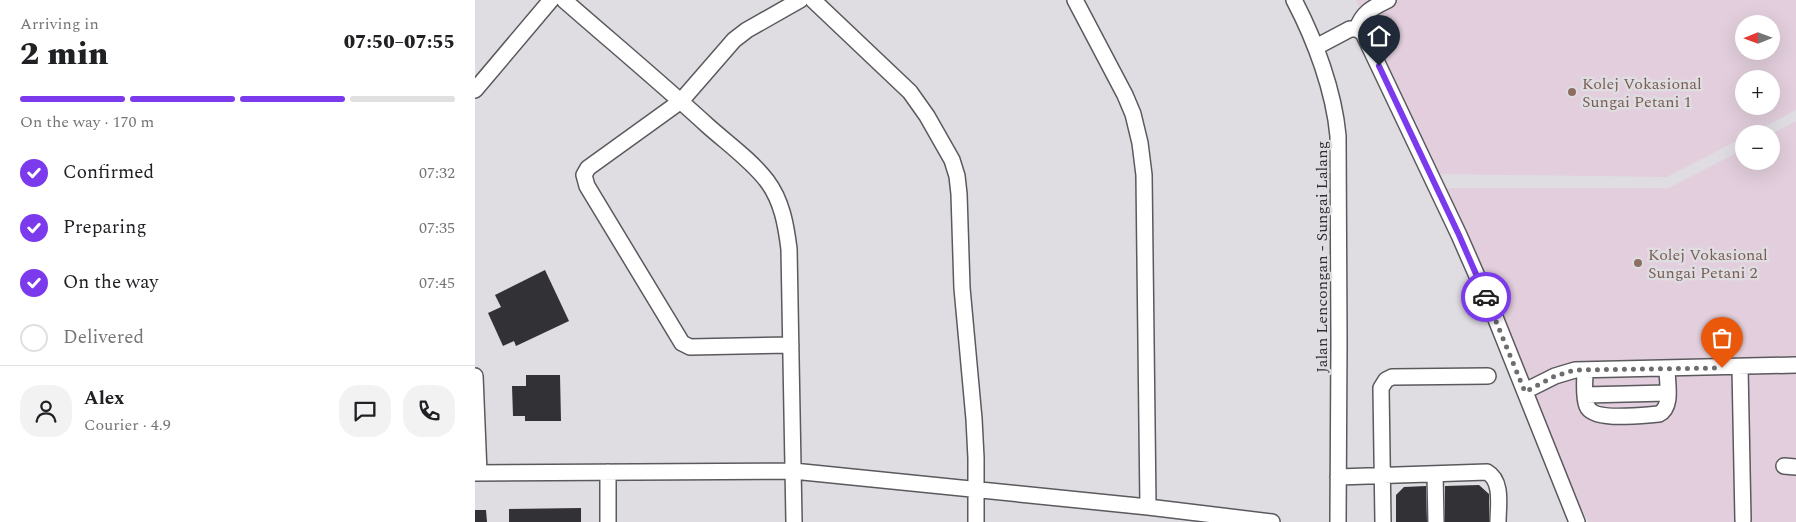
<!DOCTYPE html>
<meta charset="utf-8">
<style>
body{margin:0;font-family:Spectral,serif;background:#f2f2f2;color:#202124;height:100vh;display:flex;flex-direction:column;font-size:19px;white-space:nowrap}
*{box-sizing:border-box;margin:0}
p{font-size:16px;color:#757577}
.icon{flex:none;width:28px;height:28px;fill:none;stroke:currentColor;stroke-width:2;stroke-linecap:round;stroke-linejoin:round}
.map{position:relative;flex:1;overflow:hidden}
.details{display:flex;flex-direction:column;background:#fff;width:475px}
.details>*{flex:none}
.needle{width:32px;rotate:269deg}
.buttons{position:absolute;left:1260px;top:15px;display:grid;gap:10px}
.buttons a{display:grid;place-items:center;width:45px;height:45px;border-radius:50%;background:#fff;box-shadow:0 5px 20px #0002;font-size:25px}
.pin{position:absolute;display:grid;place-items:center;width:42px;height:42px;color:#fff;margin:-51px -21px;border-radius:50% 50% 50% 0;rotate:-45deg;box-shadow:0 0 5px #0007}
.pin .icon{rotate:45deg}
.courier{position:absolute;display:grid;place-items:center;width:50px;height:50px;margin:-25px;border:4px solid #7c3aed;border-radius:50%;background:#fff;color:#222;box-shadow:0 1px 6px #0007}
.overview em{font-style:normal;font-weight:800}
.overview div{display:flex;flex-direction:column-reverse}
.overview{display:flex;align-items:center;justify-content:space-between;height:85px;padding:0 20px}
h1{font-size:32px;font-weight:800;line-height:38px}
.bar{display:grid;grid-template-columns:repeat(4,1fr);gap:8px 5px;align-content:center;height:60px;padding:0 20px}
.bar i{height:6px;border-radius:4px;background:#e0e0e0}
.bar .current{background:#7c3aed}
.bar p{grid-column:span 4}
.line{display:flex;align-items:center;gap:12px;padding:0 20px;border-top:1px solid #e0e0e0}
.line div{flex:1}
.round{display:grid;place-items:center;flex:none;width:52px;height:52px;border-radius:20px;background:#f2f2f2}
ol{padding:0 20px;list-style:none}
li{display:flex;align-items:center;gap:15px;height:55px}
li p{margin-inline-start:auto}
li .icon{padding:5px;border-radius:50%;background:#7c3aed;color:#fff;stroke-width:4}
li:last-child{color:#757577}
li i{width:28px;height:28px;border:2px solid #e0e0e0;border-radius:50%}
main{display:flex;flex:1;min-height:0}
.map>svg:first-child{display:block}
.education{fill:#e2cedc;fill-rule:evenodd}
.building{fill:#323135}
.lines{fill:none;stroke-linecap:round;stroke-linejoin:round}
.minor-casing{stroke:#5a595d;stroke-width:18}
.minor{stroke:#fff;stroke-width:15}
.done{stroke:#6d6c6f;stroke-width:5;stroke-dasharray:0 9}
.route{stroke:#7c3aed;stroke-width:6}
.education-dot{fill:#8d6e63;stroke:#dfdde2;stroke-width:2}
.labels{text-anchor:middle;stroke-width:5;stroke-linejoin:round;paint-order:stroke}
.education-label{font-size:16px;fill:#785e54;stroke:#dfdde2;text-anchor:start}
.street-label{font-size:16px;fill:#2f2f31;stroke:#dfdde2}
</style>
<main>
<section class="details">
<div class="overview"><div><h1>2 min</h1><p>Arriving in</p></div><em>07:50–07:55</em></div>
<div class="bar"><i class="current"></i><i class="current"></i><i class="current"></i><i></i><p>On the way · 170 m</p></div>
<ol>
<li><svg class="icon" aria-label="check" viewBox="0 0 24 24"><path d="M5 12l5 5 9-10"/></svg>Confirmed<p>07:32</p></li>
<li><svg class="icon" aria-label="check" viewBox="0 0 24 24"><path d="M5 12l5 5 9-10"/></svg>Preparing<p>07:35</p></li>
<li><svg class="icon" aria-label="check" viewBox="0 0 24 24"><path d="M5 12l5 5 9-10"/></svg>On the way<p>07:45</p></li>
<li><i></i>Delivered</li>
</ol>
<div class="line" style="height:90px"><a class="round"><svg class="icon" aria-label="person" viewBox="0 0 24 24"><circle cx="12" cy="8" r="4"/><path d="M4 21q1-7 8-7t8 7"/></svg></a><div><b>Alex</b><p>Courier · 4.9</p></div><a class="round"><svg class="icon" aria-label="chat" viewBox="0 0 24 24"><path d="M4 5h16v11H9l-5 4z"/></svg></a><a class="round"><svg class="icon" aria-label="phone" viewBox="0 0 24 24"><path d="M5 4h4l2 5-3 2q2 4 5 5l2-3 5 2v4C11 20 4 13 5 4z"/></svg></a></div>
</section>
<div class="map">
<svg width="1321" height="522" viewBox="0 0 1321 522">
<rect width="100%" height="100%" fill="#dfdde2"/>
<path class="education" d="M881,0h440v110l-46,24h-6v3l-77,40 -228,-3zM1269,24h27v27h-27zM1269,79h27v27h-27z
M1321,121v401h-207l-12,-20 -65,-163 -66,-151h223l75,-39v12h27v-27z"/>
<path class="building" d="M70,270l24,51 -53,25 -2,-5 -11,5 -15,-33 13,-6 -6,-12z
M51,375h34l1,46h-36v-5h-12l-1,-30h14z
M1004,485l10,9v28h-44v-36z
M951,486l1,36h-31v-27l8,-8z
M106,508v14h-72v-13z
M0,510h11l1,12h-12z"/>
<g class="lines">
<g class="minor-casing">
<path id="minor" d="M89,0c48,42 97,83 144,126 19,17 43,34 59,55 15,20 19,44 22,68l5,273
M338,0l97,92 17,24 25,44 5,16 2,18 3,94 12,131 2,39v64
M600,0l50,95 8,19 7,29 4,32 4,332
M819,0c21,40 40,91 44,136l1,206 -1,180
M882,29c5,-17 17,-22 31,-29
M841,47l34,-18h7l6,4 96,202 36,82 82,205
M0,90l76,-90
M316,345l-101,2 -8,-4 -95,-157 -3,-11 4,-7 93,-67 53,-61 13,-10 53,-30
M1265,367l3,153
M1110,370c0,10 -2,26 2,36 6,16 56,9 72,8 14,-7 8,-31 8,-45
M0,376l4,97
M1050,391l30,-15 20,-6 221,-5
M1110,395l82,-2
M1309,466l12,1
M133,472v50
M0,473l318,-2 355,36 124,15
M960,474l1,48
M863,477l149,-5c16,9 11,34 11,50
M908,522l-2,-134 5,-8 6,-3 96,-1"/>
</g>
<use href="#minor" class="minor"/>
</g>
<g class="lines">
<path class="done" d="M1011,297l39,95 30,-16 20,-6 147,-2"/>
<path class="route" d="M904,66l80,169 27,62"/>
</g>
<g class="education-dot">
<circle cx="1097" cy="92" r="5"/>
<circle cx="1163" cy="263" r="5"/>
</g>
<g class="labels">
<g class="education-label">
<text x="1107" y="89">Kolej Vokasional<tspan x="1107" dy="18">Sungai Petani 1</tspan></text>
<text x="1173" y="260">Kolej Vokasional<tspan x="1173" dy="18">Sungai Petani 2</tspan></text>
</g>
<g class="street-label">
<text transform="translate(846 257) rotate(-90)" y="6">Jalan Lencongan - Sungai Lalang</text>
</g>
</g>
</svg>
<div class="buttons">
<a><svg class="needle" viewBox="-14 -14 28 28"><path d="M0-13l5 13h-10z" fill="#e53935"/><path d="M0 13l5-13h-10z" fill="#757577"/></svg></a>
<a>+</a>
<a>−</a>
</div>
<div class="pin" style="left:1247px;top:368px;background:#ea580c"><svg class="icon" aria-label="bag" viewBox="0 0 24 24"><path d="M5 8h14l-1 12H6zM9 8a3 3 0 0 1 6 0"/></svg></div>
<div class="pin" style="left:904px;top:66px;background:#1f2937"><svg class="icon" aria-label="home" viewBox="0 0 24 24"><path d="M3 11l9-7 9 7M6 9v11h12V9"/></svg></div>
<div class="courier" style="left:1011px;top:297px"><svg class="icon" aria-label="car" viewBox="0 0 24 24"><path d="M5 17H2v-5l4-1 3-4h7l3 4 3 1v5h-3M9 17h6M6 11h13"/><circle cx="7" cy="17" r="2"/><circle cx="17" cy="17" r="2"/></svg></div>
</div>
</main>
